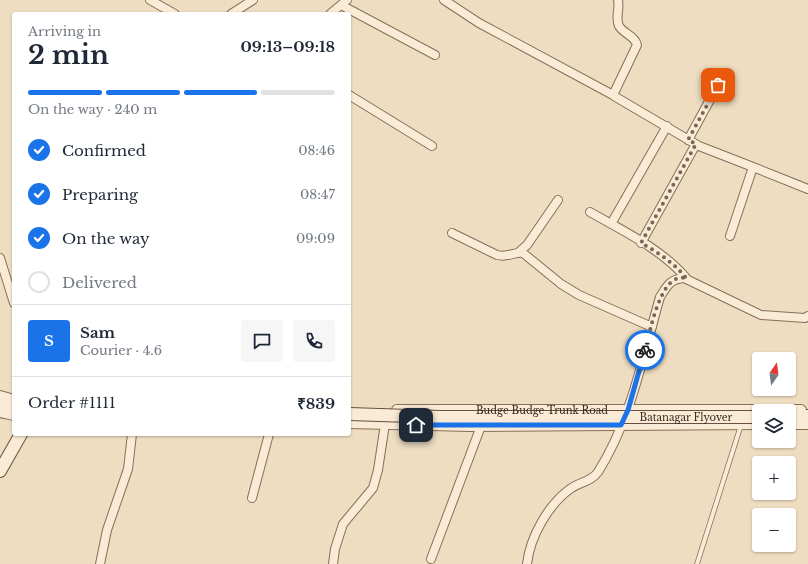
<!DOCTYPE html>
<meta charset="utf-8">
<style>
body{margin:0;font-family:"Libre Baskerville",serif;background:#f6f6f7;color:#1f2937;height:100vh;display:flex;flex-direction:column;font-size:15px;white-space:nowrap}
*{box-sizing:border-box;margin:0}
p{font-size:13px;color:#747a83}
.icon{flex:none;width:22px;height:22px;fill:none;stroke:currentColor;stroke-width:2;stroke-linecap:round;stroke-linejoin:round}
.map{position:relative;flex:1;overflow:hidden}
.sheet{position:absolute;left:12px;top:12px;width:339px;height:424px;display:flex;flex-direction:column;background:#fff;border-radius:4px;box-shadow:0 1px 3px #0004}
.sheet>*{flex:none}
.needle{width:26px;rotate:14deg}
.fabs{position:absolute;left:752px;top:352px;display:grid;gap:8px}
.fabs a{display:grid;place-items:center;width:44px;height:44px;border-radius:4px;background:#fff;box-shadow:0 1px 3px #0004;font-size:20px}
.pin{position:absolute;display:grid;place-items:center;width:34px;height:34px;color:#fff;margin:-17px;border-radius:8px;box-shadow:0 2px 6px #0006}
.courier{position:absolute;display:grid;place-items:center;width:40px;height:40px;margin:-20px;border:3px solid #1a73e8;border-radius:50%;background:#fff;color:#222;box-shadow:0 1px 5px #0007}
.head em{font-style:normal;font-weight:800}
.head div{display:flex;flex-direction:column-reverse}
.head{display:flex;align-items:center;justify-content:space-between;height:68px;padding:0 16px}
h1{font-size:26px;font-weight:800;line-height:30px}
.bar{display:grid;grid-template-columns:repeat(4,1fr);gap:6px 4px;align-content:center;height:48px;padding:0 16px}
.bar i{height:5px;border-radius:3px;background:#e0e1e3}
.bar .on{background:#1a73e8}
.bar p{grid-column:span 4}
.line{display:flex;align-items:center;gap:10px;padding:0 16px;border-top:1px solid #e0e1e3}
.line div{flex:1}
.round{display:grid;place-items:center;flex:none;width:42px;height:42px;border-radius:4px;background:#f6f6f7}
ol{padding:0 16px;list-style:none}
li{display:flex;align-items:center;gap:12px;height:44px}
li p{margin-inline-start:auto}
li .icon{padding:4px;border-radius:50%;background:#1a73e8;color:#fff;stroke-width:4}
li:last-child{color:#747a83}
li i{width:22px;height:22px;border:2px solid #e0e1e3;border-radius:50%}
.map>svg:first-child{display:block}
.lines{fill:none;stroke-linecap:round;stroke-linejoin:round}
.service-casing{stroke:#886e59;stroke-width:5.5}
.minor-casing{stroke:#886e59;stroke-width:10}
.tertiary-casing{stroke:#886e59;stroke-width:12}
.secondary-casing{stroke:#6a4f3c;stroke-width:14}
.service{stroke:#f9ebd5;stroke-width:4}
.minor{stroke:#f9ebd5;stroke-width:8}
.tertiary{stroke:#f9ebd5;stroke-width:10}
.secondary{stroke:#f9ebd5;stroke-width:12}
.secondary-bridge-casing{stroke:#6a4f3c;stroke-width:14;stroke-linecap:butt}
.secondary-bridge{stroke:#f9ebd5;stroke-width:12}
.done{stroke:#776756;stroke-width:4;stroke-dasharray:0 7.2}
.route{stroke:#1a73e8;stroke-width:5}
.labels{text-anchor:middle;stroke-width:3;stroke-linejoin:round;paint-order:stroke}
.street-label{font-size:10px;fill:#37281d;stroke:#f5e8d1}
</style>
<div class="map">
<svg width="808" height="564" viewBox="0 0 808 564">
<rect width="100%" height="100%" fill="#eeddc1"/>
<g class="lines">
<g class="service-casing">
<path id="service" d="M697,564l44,-139"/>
</g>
<g class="minor-casing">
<path id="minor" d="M150,0l25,14
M444,0l35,23 134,72
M618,0c2,9 -3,18 1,26 5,8 16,10 18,19l-23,48v3l85,50 54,21 -23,69
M341,5l94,50
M231,14l22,-14
M330,14l17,-14
M349,95l83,51
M688,140l30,-55
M753,167l55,22
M590,212c33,19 72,37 97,67
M611,224l56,-98
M452,233l45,22c12,3 18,-4 26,-2l38,31 18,11 73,32
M641,243l55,-99
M519,252l8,-7 31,-45
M0,258l14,45
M252,498l17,-64
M431,559l50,-133
M100,564l7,-34 21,-61 4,-35
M333,564l2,-15 8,-25 30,-36 5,-18 7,-46
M527,564c3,-27 21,-59 43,-75 9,-7 21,-7 28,-17 33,-52 45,-116 62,-175 7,-11 10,-18 24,-19l77,37 44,3 3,-2"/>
</g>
<g class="tertiary-casing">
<g id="tertiary">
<path d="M0,396l14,4"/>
<path id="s1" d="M397,410h404"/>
<path d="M0,412l14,3"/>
<path d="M349,423l121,3 289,-2"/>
<path d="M789,424h19"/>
</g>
</g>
<g class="secondary-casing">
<path id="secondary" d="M0,404l14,2
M789,416h19
M0,471l21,-37"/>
</g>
<use href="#service" class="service"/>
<use href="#minor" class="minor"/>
<use href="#tertiary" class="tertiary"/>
<use href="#secondary" class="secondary"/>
<g class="secondary-bridge-casing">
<g id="secondary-bridge">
<path id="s2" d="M349,414l91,3h319"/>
</g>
</g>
<use href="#secondary-bridge" class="secondary-bridge"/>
</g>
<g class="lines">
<path class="done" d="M645,350c5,-17 16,-82 42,-71 -13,-16 -28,-26 -46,-36l55,-99 -8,-4 30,-55"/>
<path class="route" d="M416,425h205l7,-15 17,-60"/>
</g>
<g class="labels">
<g class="street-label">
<text dy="4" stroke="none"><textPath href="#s1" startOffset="145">Budge Budge Trunk Road</textPath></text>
<text dy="4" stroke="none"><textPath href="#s2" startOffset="337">Batanagar Flyover</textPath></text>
</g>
</g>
</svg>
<div class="fabs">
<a><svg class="needle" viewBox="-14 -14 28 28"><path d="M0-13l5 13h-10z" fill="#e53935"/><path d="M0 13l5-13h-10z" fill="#747a83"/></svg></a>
<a><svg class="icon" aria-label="layers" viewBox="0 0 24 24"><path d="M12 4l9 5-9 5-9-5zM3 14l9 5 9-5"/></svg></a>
<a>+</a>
<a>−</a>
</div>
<div class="pin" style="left:718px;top:85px;background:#ea580c"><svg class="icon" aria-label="bag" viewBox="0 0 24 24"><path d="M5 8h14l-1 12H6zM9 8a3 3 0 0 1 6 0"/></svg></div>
<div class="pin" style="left:416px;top:425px;background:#1f2937"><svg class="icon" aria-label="home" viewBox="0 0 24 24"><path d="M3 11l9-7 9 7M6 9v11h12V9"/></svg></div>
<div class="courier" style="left:645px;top:350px"><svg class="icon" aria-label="bike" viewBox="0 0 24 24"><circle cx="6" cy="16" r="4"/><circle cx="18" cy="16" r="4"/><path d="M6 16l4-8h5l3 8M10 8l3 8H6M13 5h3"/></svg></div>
<section class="sheet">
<div class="head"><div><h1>2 min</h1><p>Arriving in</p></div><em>09:13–09:18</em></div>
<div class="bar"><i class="on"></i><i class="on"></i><i class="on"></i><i></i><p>On the way · 240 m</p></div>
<ol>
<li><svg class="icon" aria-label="check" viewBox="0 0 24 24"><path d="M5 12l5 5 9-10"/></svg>Confirmed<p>08:46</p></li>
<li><svg class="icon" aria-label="check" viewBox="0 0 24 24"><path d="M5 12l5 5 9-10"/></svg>Preparing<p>08:47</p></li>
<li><svg class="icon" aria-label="check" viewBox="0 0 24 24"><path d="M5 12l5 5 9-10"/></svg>On the way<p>09:09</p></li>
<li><i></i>Delivered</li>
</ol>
<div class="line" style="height:72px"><b class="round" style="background:#1a73e8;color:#fff">S</b><div><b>Sam</b><p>Courier · 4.6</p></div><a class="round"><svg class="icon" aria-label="chat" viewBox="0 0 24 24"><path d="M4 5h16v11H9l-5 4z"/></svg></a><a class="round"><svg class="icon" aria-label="phone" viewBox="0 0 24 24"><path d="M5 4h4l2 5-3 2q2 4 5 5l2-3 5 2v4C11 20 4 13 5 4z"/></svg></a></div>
<div class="line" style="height:52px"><div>Order #1111</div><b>₹839</b></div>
</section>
</div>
